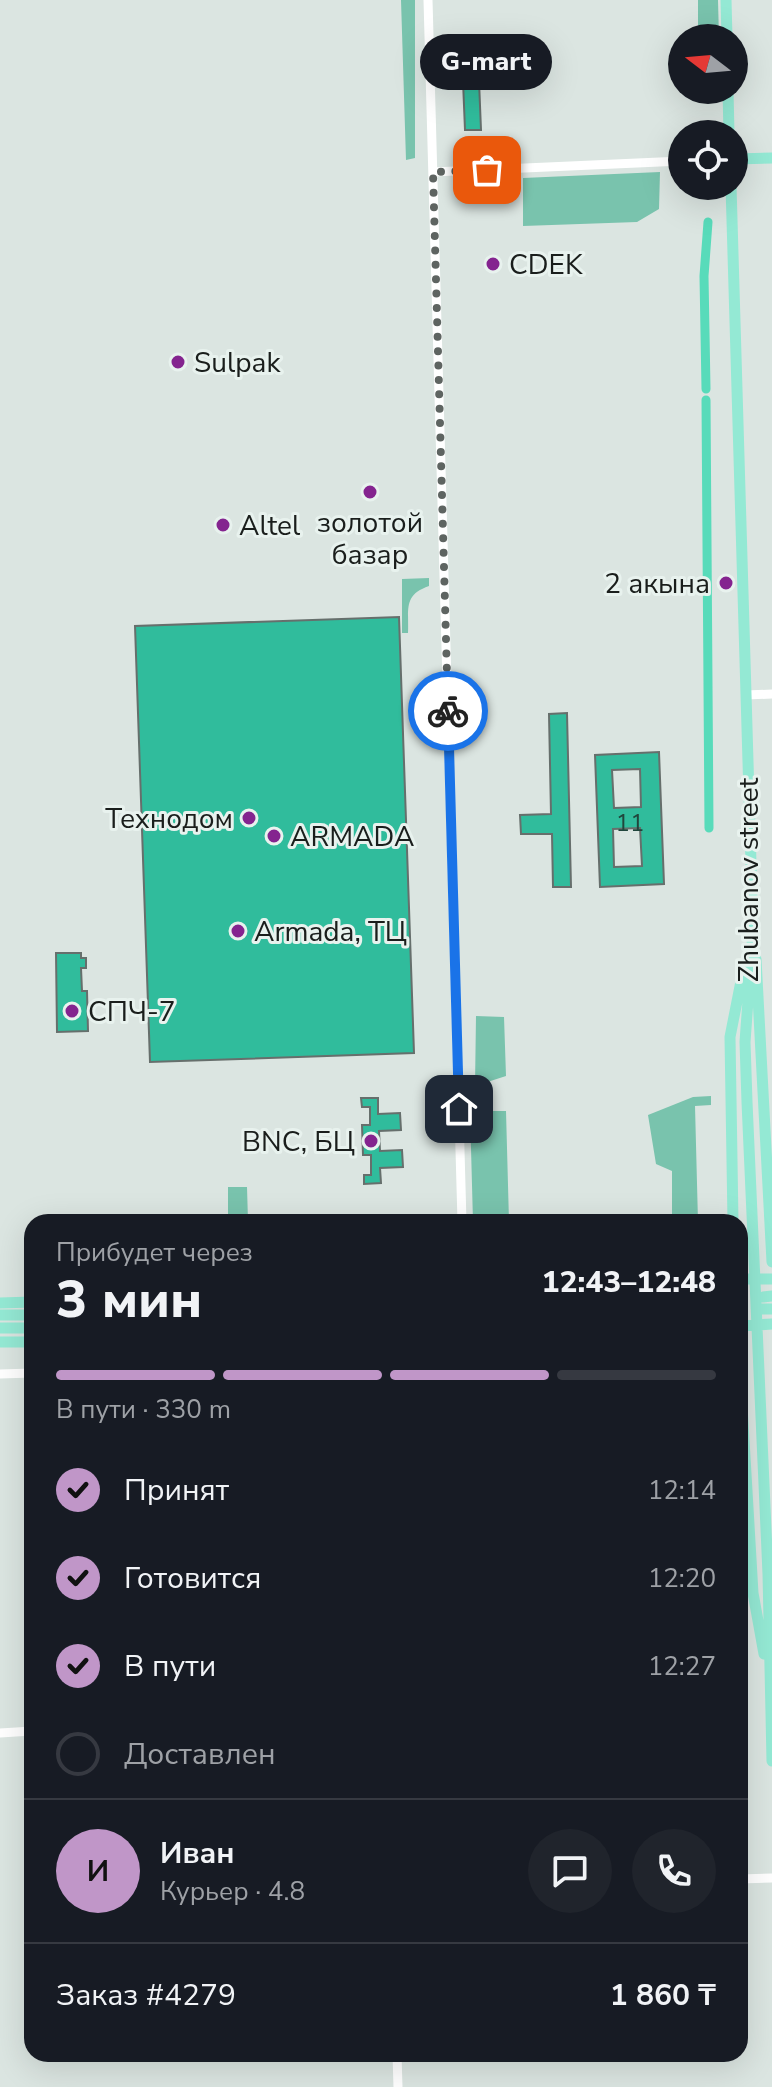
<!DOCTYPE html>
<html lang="ru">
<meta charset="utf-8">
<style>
body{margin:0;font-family:"Nunito Sans",sans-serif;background:#20242c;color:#f1f3f6;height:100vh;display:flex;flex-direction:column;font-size:30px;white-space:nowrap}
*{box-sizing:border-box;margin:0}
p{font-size:26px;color:#9ea1a6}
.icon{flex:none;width:44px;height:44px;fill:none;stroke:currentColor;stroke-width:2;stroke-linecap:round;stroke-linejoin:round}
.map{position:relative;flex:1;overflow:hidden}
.details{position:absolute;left:24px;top:1214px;width:724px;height:848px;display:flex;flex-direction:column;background:#171b24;border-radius:24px;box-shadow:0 8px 32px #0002}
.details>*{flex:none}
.needle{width:52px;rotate:286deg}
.tools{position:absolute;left:668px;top:24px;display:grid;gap:16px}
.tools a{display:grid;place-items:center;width:80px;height:80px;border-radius:50%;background:#171b24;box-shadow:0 8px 32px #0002;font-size:40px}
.pin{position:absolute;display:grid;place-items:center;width:68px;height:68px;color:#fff;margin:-34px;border-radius:16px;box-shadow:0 4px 12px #0006}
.courier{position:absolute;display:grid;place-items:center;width:80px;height:80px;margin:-40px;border:6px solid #1a73e8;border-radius:50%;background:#fff;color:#222;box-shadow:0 2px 10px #0007}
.bubble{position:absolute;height:56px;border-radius:28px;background:#171b24;box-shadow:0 8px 32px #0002;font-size:26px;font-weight:800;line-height:56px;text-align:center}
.headline em{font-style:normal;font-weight:800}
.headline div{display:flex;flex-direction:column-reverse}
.headline{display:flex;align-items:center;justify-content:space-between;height:136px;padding:0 32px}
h1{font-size:52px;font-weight:800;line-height:60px}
.bar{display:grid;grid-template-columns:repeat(4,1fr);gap:12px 8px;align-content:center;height:96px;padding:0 32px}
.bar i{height:10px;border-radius:6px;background:#363941}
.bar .active{background:#c096c8}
.bar p{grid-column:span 4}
.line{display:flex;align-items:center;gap:20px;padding:0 32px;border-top:2px solid #363941}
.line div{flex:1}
.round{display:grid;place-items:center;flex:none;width:84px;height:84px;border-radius:42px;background:#20242c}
ol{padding:0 32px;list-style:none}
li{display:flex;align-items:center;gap:24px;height:88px}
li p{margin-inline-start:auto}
li .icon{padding:8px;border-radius:50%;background:#c096c8;color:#111;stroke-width:4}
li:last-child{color:#9ea1a6}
li i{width:44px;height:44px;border:4px solid #363941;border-radius:50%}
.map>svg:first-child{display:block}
.green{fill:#79c3ad}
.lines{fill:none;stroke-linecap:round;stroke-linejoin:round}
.canal{stroke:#58dbba;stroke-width:9}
.building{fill:#30bc9c;stroke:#666f6c;stroke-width:2;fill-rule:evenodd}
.minor{stroke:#fff;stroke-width:9}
.major{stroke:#94e9d4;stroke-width:11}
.done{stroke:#5e6461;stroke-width:8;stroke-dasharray:0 14.4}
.route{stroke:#1a73e8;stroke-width:10}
.poi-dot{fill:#84248f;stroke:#e8f2ee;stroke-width:3}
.labels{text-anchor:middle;stroke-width:6;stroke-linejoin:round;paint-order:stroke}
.number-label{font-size:24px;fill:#20463c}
.poi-label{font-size:28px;fill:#1a1e1c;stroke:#e8f2ee;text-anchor:start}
.street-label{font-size:28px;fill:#1a1e1c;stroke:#e8f2ee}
</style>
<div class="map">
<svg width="772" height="2087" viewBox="0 0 772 2087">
<rect width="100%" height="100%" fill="#dbe5e1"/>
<path class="green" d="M401,0h14v158l-9,2z
M698,0h20l1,38h-21z
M660,172l-1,37 -22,13 -114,4v-48z
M429,578v8c-26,9 -20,23 -21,47h-6v-54z
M476,1016l28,1 2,59 -31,10z
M711,1096v9l-16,1 3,116h-26v-51l-16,-7 -8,-49 45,-18z
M470,1111h36l3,111h-36z
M228,1187h19l1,34 -20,1z"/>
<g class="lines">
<path class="canal" d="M706,389l-2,-113 4,-54
M706,400l3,428"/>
</g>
<path class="building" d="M463,81h16l2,49h-16z
M399,617l15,436 -264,9 -15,-436z
M567,713l4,174h-18l-1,-53h-31l-1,-19 31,-1 -2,-100z
M659,752l5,132 -64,3 -5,-132zM640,769l1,38 -27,1 -2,-38zM640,828l2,38 -28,1 -1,-38z
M56,953h25v5h5v10h-5l1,23h5l1,40 -31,1z
M361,1098h17v16l22,-1 1,17 -22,1 1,20 22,-1 1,17 -23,1 1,15 -17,1v-9h7v-20h-8l-1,-30h8v-18h-8z"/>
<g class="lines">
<path class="minor" d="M428,0l34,1222
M433,172l249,-11
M746,695l26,-1
M0,1374l32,-1
M0,1733l32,-2
M740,1879l32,-1
M397,2054l1,33"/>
<path class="major" d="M726,0l1,38
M728,90l1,44
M734,159l38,-1
M731,186l22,745 -8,111 2,60 21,472 4,187
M756,959l16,303
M733,1222l-3,-185 13,-66
M740,1279h32
M763,1297l9,-1
M740,1298h1
M0,1303l32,-1
M762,1309h10
M740,1310h1
M0,1315h32
M740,1326l32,-2
M0,1328h32
M0,1342h32
M740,1372l13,221 11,61"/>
</g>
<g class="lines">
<path class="done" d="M448,711l-15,-539 54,-2"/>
<path class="route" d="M448,711l11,398"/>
</g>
<g class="poi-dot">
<circle cx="493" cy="264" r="8"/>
<circle cx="178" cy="362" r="8"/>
<circle cx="370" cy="492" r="8"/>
<circle cx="223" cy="525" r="8"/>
<circle cx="726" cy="583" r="8"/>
<circle cx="249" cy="818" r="8"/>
<circle cx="274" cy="836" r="8"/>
<circle cx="238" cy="931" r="8"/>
<circle cx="72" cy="1011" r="8"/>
<circle cx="371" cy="1141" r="8"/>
</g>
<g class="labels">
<g class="number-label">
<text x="630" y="831">11</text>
</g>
<g class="poi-label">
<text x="509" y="274">CDEK</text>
<text x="194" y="372">Sulpak</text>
<text x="370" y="532" text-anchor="middle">золотой<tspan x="370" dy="32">базар</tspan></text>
<text x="239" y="535">Altel</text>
<text x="710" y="593" text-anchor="end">2 акына</text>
<text x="233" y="828" text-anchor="end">Технодом</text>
<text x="290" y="846">ARMADA</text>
<text x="254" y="941">Armada, ТЦ</text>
<text x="88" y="1021">СПЧ-7</text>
<text x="355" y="1151" text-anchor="end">BNC, БЦ</text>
</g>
<g class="street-label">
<text transform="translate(748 880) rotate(-90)" y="10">Zhubanov street</text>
</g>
</g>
</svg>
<div class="tools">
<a><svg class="needle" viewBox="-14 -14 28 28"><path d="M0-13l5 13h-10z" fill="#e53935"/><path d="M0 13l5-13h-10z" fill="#9ea1a6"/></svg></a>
<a><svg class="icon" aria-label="locate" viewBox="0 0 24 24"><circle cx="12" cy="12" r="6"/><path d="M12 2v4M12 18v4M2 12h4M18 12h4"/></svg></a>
</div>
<div class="pin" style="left:487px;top:170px;background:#ea580c"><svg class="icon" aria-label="bag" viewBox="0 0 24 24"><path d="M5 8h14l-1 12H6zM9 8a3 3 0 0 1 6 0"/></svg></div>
<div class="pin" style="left:459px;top:1109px;background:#1f2937"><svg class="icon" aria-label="home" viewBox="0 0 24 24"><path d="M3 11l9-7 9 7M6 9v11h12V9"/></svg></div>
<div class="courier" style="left:448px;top:711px"><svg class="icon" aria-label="bike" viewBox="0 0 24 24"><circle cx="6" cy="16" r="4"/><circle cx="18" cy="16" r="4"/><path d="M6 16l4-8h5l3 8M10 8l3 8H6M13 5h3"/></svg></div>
<div class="bubble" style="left:420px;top:34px;width:132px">G-mart</div>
<section class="details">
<div class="headline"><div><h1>3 мин</h1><p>Прибудет через</p></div><em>12:43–12:48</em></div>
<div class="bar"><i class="active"></i><i class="active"></i><i class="active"></i><i></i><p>В пути · 330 m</p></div>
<ol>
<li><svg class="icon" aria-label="check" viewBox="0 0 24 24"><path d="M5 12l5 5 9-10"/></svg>Принят<p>12:14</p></li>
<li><svg class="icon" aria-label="check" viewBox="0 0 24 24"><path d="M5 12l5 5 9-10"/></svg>Готовится<p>12:20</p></li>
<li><svg class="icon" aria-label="check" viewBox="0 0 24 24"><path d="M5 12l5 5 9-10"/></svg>В пути<p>12:27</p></li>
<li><i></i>Доставлен</li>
</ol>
<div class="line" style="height:144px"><b class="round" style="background:#c096c8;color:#111">И</b><div><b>Иван</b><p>Курьер · 4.8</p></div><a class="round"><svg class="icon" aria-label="chat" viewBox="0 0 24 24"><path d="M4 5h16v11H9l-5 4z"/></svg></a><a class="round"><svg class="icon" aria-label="phone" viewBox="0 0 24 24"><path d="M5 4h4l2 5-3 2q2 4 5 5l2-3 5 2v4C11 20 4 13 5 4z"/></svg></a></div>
<div class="line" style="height:104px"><div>Заказ #4279</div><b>1 860 ₸</b></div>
</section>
</div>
